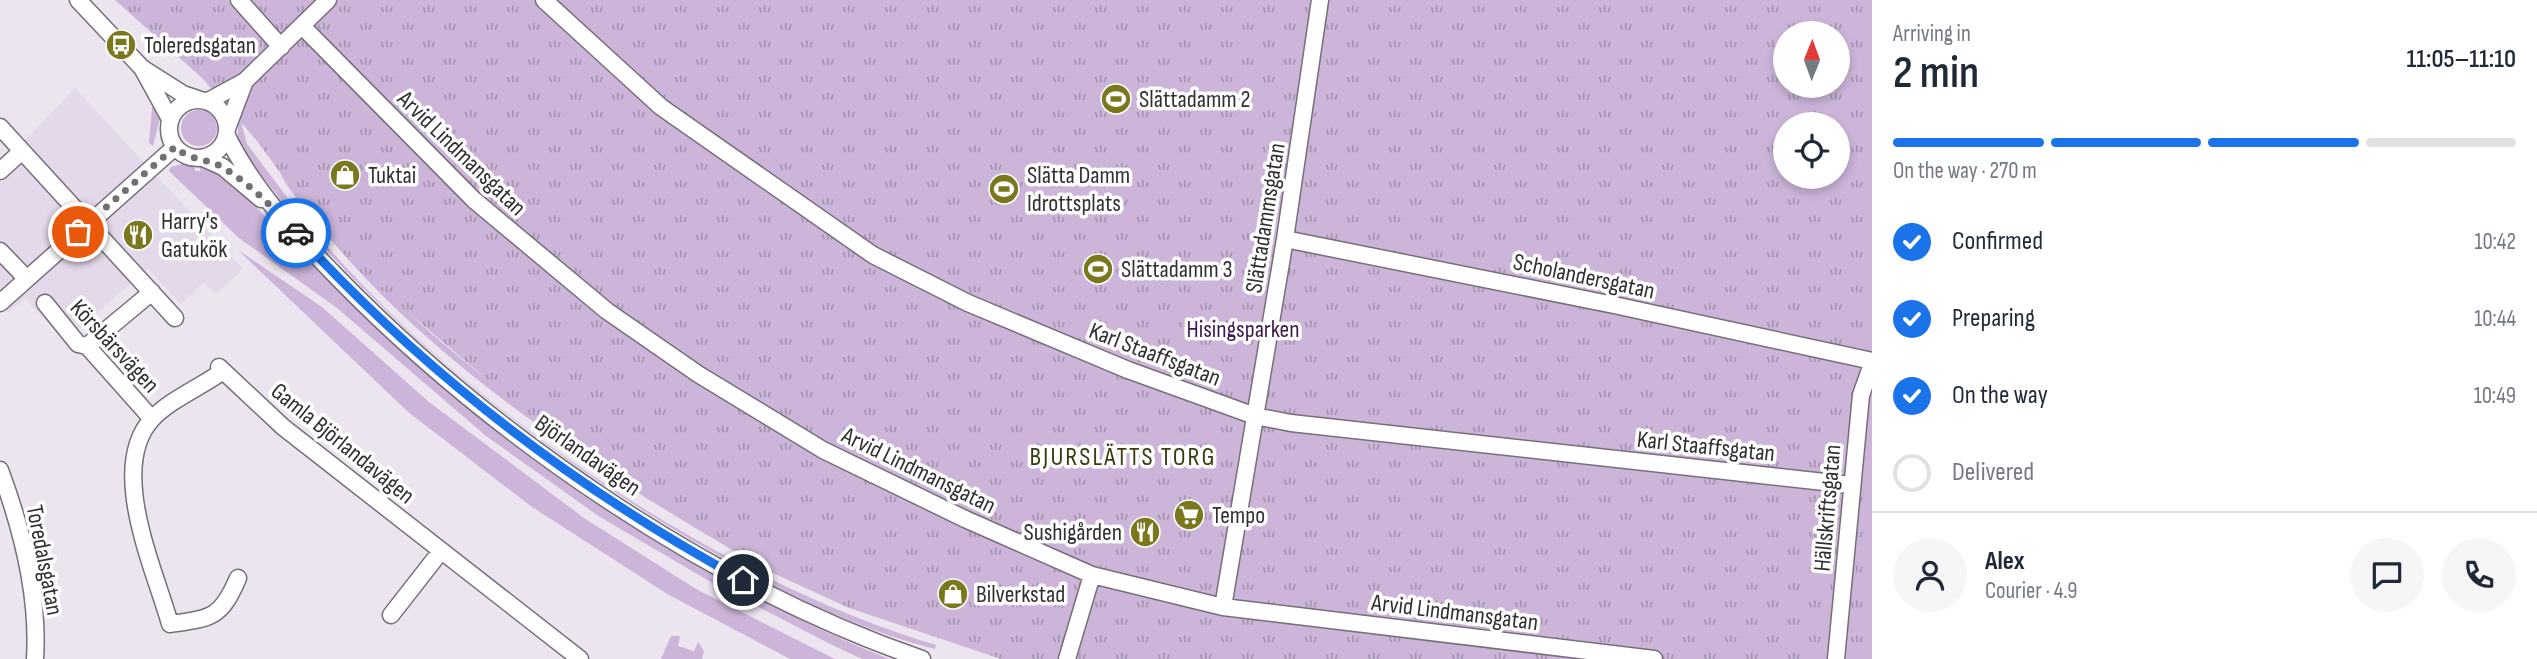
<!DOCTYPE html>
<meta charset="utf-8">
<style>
body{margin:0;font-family:"Sofia Sans Condensed",sans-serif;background:#f6f6f7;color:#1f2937;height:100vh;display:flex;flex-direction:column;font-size:26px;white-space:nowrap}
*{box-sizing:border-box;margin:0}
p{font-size:23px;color:#747a83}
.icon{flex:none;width:38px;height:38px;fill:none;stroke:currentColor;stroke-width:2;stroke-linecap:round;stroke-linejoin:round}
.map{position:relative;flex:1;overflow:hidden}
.sheet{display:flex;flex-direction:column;background:#fff;width:665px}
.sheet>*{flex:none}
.needle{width:46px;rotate:1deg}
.controls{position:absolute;left:1773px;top:21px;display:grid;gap:14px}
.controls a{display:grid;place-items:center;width:77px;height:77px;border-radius:50%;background:#fff;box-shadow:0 4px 10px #0003;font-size:35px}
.pin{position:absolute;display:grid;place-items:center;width:60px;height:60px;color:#fff;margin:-30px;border:4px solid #fff;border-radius:50%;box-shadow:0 2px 7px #0007}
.courier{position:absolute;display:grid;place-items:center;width:70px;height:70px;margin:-35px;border:5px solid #1a73e8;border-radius:50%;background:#fff;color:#222;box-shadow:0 2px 9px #0007}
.summary em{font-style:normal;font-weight:600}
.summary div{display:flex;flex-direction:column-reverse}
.summary{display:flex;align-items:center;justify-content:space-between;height:119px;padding:0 21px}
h1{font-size:46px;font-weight:600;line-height:52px}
.bar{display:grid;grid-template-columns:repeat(4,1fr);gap:10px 7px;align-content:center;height:84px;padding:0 21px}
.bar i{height:9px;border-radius:5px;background:#e0e1e3}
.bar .current{background:#1a73e8}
.bar p{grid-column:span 4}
.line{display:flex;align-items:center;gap:18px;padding:0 21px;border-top:2px solid #e0e1e3}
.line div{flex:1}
.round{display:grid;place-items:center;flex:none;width:74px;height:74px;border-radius:37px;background:#f6f6f7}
ol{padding:0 21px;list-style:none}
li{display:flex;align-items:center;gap:21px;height:77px}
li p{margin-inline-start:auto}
li .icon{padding:7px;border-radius:50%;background:#1a73e8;color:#fff;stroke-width:4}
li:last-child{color:#747a83}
li i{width:38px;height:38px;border:4px solid #e0e1e3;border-radius:50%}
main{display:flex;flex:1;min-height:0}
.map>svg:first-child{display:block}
.built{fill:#e4d9eb}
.grass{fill:#ccb5d9}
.park{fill:url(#park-tufts);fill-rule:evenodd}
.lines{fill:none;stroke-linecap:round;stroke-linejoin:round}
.minor-casing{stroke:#766f79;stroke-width:19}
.minor{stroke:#fff;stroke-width:16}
.done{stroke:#736f75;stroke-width:7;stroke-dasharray:0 12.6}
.route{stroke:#1a73e8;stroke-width:9}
.labels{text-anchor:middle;stroke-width:7;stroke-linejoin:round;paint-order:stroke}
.poi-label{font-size:24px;fill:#322f33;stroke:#fff;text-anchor:start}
.street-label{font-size:24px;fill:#322f33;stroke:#fff}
.park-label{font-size:24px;fill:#3c174d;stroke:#fff}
.neighbourhood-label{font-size:26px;letter-spacing:2px;fill:#3b3a11;stroke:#fff}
</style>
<main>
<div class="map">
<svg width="1872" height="659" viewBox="0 0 1872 659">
<defs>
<pattern id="park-tufts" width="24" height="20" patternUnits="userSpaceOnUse" patternTransform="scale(1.75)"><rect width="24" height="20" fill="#ccb5d9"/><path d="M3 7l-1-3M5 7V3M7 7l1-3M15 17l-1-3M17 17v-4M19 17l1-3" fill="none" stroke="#a694b1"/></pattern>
</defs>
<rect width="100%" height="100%" fill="#ece5f0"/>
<path class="built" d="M75,88l168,181 -27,25 -13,-11 -22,21 -33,-35 -83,71 -40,-41 -17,14 -8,-10v-136z"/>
<path class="grass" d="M153,97l7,22 -7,27 -4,-3z
M181 128a18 18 0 1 1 36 0a18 18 0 1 1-36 0Z
M239,114l8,30 48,64 -5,3 -53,-66z
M182,164l11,2 3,5h4v-4l13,2 20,13c186,203 398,373 656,477h-27l-34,-16 -112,-58 -116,-68 -114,-81 -149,-128 -98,-70 -70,-67 2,-4z
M279,167c37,43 71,90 112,129 105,103 234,180 356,262 -151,-86 -330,-204 -436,-343 -10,-13 -30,-32 -32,-48z
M296,208c140,183 419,372 640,437l-1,4c-83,-21 -154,-58 -228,-100 -156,-90 -296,-202 -416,-337z
M238,250l84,57 107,95 155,116 112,71 139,70h-45l-121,-64 -137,-88 -124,-95z
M671,636h9l-2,10 16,5 4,-9 6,9 -2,8h-41z"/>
<path class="park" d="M115,0h1757v659h-871l-152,-51 -89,-41 -139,-85 -71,-49 -193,-164 -47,-56 -53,-72 -54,-62zM1785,33h53v53h-53zM1785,124h53v53h-53z"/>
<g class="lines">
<g class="minor-casing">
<path id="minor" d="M78,0l64,68 28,51
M239,0l42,47
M544,0l117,107 212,148 95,48 160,67 127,46 36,7 560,62
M302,26l172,174 133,111 91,63 125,76 142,69 127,56 131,32 431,52
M142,68l41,26 15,5
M169 129a29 29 0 1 1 58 0a29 29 0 1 1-58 0Z
M208,101l37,-20 83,-81
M228,126l17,-45
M0,127l175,191
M227,136c26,53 69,99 110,141 156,160 373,309 585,382
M203,158l20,9 38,32
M0,171l22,-20
M1285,239l329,66 258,56
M0,251l27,28
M0,303l175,-156
M45,303l33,41 9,2 65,73
M87,346l65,-54
M219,367l64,60 297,232
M223,371c-22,16 -52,28 -71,48 -45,49 3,151 18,205 42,-6 51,-6 68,-46
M0,470c22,59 39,126 35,189
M1223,607l62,-368 35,-239
M391,615l50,-64
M1067,659l25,-84
M1836,659l25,-264 11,-31"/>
</g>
<use href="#minor" class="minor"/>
</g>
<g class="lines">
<path class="done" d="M78,232l97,-85c13,13 30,11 45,19 28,15 55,44 76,67"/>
<path class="route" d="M296,233c128,140 280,256 447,347"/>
</g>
<defs>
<g id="bus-disc" transform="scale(1.575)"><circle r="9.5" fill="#7a771d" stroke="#fff"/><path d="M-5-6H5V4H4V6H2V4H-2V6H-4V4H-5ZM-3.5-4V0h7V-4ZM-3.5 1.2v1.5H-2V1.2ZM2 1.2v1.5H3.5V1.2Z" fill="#fff"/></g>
<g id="stadium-disc" transform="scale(1.575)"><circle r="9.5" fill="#7a771d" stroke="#fff"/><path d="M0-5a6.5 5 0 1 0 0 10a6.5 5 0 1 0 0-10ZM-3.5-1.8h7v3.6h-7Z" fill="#fff"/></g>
<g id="shop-disc" transform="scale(1.575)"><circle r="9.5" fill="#7a771d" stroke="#fff"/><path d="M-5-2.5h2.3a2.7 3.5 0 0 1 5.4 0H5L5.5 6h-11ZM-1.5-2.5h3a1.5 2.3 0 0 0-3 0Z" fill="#fff"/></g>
<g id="restaurant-disc" transform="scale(1.575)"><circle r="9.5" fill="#7a771d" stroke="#fff"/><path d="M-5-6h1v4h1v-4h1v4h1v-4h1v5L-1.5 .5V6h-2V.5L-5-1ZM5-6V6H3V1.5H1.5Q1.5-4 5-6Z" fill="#fff"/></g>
<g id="supermarket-disc" transform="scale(1.575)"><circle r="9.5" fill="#7a771d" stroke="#fff"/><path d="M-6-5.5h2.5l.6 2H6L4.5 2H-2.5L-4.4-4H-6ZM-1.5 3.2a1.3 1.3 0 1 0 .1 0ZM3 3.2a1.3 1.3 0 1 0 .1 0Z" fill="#fff"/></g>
</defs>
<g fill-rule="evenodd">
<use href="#bus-disc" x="121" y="45"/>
<use href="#stadium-disc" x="1116" y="99"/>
<use href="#shop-disc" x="345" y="175"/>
<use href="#stadium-disc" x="1004" y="189"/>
<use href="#restaurant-disc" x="138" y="235"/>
<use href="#stadium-disc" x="1098" y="269"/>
<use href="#supermarket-disc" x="1189" y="515"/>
<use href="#restaurant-disc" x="1145" y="532"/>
<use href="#shop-disc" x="953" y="594"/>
</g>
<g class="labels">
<g class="poi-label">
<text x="144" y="53">Toleredsgatan</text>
<text x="1139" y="107">Slättadamm 2</text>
<text x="368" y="183">Tuktai</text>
<text x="1027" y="183">Slätta Damm<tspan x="1027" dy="28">Idrottsplats</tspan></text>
<text x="161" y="229">Harry's<tspan x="161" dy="28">Gatukök</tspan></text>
<text x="1121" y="277">Slättadamm 3</text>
<text x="1212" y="523">Tempo</text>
<text x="1122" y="540" text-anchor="end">Sushigården</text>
<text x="976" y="602">Bilverkstad</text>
</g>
<g class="street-label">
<text transform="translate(462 153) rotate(44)" y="8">Arvid Lindmansgatan</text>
<text transform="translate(1265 218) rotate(-81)" y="8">Slättadammsgatan</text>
<text transform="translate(1584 276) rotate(12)" y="8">Scholandersgatan</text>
<text transform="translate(115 346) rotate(47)" y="8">Körsbärsvägen</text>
<text transform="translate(1155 354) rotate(21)" y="8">Karl Staaffsgatan</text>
<text transform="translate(343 443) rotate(39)" y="8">Gamla Björlandavägen</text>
<text transform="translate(1706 446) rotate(6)" y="8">Karl Staaffsgatan</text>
<text transform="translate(588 455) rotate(35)" y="8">Björlandavägen</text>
<text transform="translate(919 470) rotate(26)" y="8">Arvid Lindmansgatan</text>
<text transform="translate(1827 508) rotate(-85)" y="8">Hällskriftsgatan</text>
<text transform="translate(45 560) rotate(79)" y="8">Toredalsgatan</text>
<text transform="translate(1455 612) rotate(7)" y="8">Arvid Lindmansgatan</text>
</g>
<g class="park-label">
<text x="1243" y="337">Hisingsparken</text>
</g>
<g class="neighbourhood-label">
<text x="1123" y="465">BJURSLÄTTS TORG</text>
</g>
</g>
</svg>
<div class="controls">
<a><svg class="needle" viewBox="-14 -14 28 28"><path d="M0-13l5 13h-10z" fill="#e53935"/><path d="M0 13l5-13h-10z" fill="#747a83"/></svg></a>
<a><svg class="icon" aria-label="locate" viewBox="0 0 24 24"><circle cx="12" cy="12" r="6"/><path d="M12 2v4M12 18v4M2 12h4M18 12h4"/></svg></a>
</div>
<div class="pin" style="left:78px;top:232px;background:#ea580c"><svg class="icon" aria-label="bag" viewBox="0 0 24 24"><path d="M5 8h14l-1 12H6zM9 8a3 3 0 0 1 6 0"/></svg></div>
<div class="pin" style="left:743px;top:580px;background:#1f2937"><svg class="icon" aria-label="home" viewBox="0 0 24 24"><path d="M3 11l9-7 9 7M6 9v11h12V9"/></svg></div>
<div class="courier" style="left:296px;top:233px"><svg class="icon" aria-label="car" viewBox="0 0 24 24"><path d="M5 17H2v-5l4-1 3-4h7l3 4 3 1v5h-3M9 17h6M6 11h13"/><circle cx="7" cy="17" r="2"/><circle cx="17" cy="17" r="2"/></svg></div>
</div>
<section class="sheet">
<div class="summary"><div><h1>2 min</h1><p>Arriving in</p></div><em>11:05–11:10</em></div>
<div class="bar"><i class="current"></i><i class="current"></i><i class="current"></i><i></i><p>On the way · 270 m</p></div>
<ol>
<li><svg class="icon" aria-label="check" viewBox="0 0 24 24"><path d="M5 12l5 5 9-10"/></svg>Confirmed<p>10:42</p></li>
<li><svg class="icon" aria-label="check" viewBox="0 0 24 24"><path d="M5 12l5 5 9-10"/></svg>Preparing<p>10:44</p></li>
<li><svg class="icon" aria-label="check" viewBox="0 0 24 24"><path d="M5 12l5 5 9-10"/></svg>On the way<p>10:49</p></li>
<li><i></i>Delivered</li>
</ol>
<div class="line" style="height:126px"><a class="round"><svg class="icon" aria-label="person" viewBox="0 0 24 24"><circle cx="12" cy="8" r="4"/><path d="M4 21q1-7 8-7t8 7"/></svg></a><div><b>Alex</b><p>Courier · 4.9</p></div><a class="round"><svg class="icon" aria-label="chat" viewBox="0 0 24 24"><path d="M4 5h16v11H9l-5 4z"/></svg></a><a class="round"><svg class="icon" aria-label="phone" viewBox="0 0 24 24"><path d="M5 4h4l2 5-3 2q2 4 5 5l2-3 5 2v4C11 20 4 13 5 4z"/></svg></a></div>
</section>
</main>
